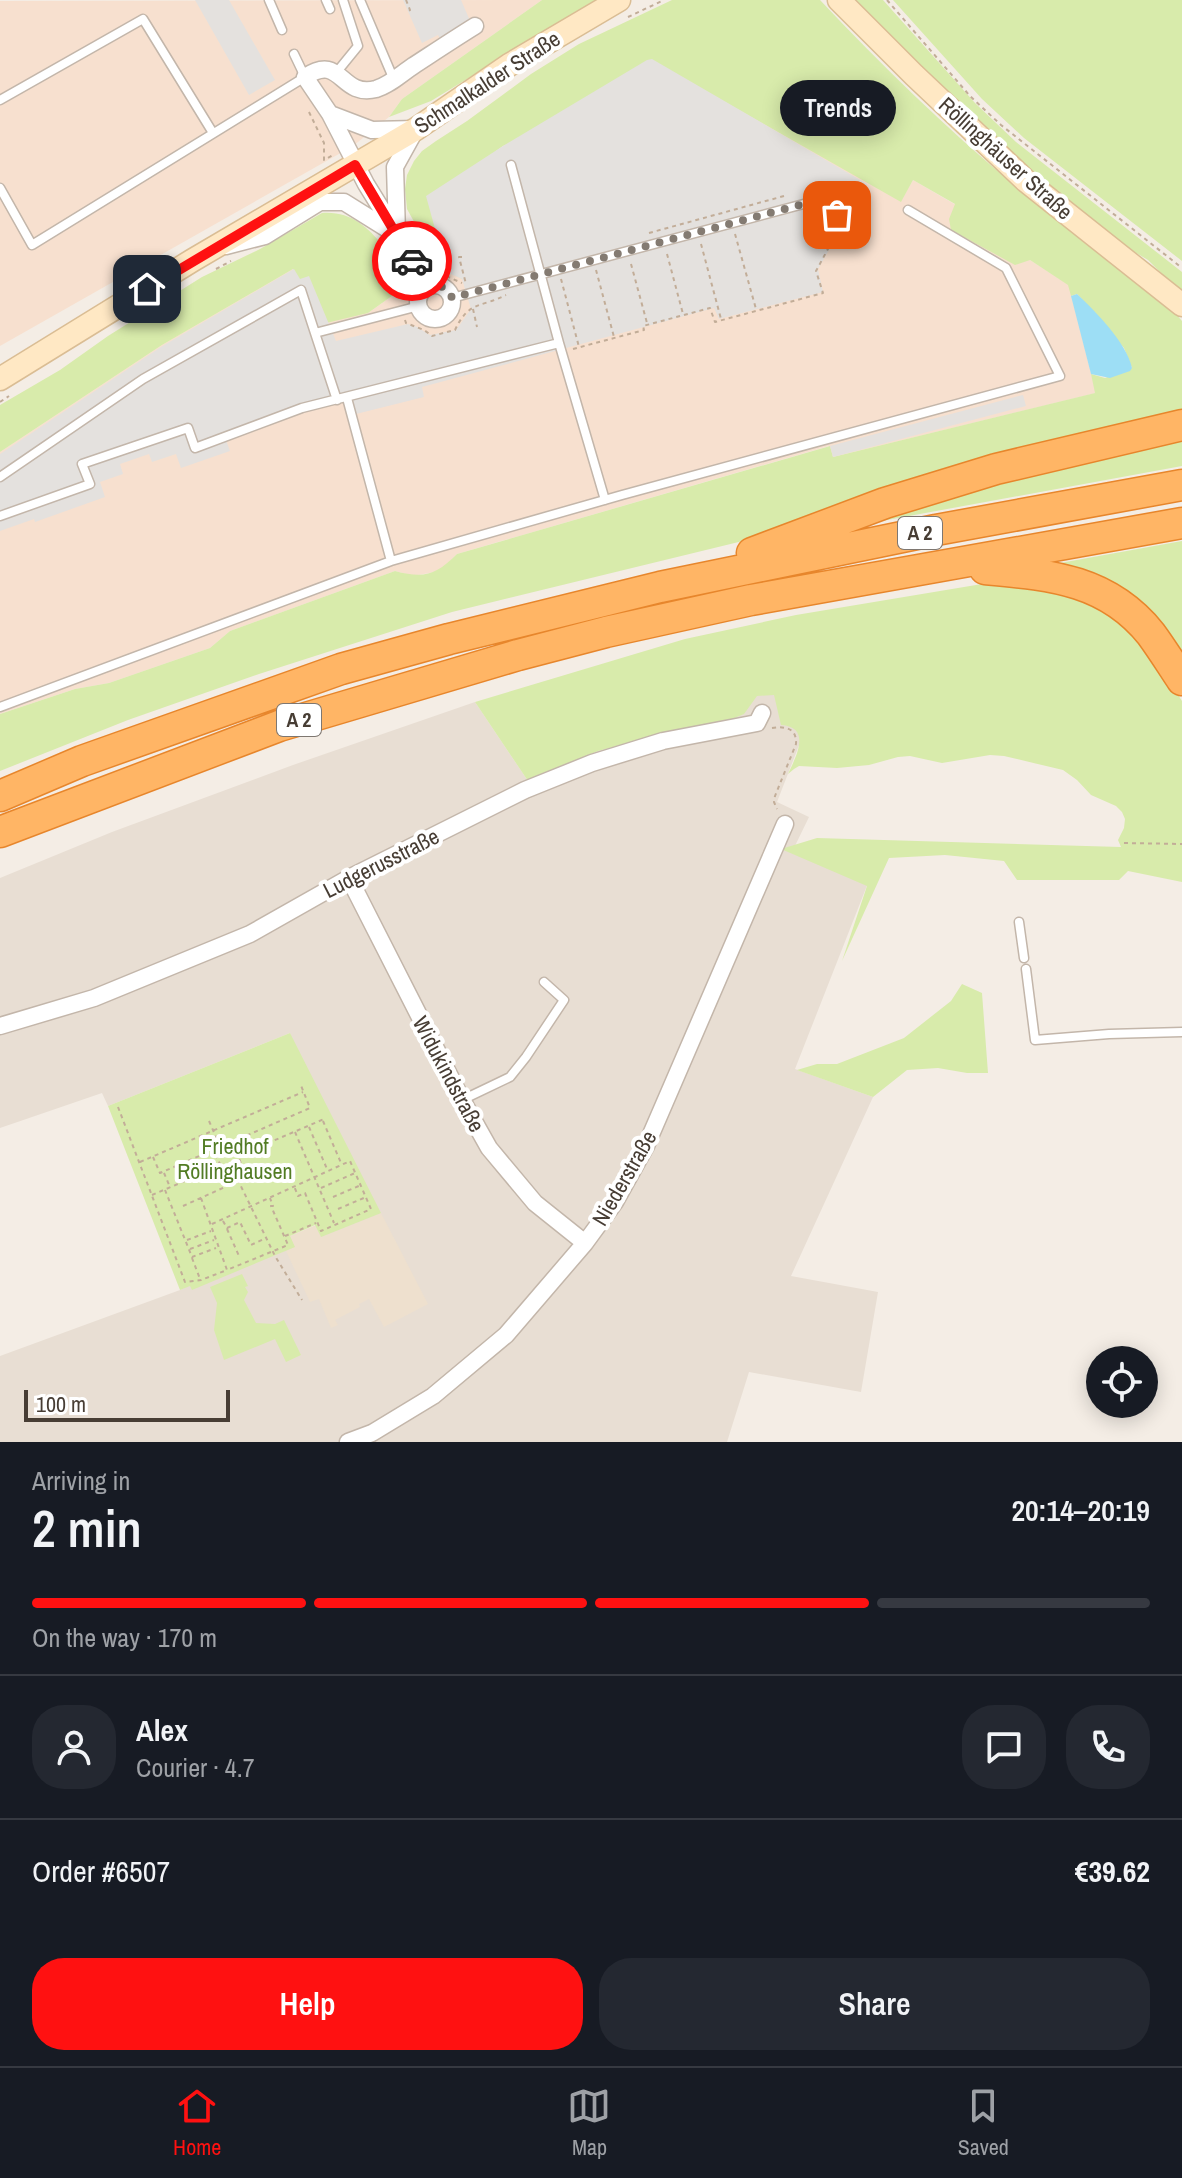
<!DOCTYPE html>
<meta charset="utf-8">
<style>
body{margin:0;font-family:"Archivo Narrow",sans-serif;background:#242831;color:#f1f3f6;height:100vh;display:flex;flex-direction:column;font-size:30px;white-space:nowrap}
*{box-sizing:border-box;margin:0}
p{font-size:26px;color:#9ea1a6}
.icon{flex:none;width:44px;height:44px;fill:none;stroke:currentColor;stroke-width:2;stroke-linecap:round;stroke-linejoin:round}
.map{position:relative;height:1442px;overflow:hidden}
.side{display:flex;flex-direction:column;background:#171b24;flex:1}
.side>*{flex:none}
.buttons{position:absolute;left:1086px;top:1346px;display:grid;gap:16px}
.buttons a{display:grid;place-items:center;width:72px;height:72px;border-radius:50%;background:#171b24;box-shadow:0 4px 20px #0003;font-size:40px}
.scale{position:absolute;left:24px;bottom:20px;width:206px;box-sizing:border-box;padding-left:8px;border:4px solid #473d34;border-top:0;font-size:22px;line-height:28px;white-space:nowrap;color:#473d34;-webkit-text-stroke:6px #fff;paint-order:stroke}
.pin{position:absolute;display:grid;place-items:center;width:68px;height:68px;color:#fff;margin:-34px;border-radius:16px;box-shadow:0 4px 12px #0006}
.courier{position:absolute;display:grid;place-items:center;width:80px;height:80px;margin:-40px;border:6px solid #f11;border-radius:50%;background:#fff;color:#222;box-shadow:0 2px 10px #0007}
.bubble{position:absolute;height:56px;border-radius:28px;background:#171b24;box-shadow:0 4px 20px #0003;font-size:26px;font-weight:600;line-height:56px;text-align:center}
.head em{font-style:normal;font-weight:600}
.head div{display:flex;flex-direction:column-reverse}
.head{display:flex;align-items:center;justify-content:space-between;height:136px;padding:0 32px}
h1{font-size:52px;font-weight:600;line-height:60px}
.bar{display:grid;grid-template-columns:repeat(4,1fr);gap:12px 8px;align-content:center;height:96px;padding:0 32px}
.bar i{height:10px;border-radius:6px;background:#363941}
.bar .active{background:#f11}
.bar p{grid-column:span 4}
.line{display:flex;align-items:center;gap:20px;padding:0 32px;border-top:2px solid #363941}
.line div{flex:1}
.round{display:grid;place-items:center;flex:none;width:84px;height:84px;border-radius:32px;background:#242831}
.action{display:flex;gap:16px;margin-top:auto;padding:16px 32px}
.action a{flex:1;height:92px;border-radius:32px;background:#f11;color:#fff;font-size:32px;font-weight:600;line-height:92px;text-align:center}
.action a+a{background:#242831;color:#f1f3f6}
.menu{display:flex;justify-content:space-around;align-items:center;height:112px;border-top:2px solid #363941;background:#171b24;font-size:22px;color:#9ea1a6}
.menu a{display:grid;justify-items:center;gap:4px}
.menu .active{color:#f11}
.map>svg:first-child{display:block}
.residential{fill:#e8ded3}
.commercial{fill:#f7e0cf}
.education{fill:#eee0ce}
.green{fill:#d8ebab}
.parking{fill:#e4e1de}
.water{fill:#9ddef5}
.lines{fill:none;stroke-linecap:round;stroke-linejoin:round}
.service-casing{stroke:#c3b6aa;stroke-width:11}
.minor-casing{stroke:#c3b6aa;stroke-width:19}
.secondary-casing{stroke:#dabd94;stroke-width:25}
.motorway-casing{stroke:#e7862c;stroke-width:33}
.path{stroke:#c2ad98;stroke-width:2;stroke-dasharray:4 4;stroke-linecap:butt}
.service{stroke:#fff;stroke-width:8}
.minor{stroke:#fff;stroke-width:16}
.secondary{stroke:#ffe8c4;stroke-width:22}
.motorway{stroke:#ffb565;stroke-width:30}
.done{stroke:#847b72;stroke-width:8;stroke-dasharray:0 14.4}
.route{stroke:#f11;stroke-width:10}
.labels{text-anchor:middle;stroke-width:8;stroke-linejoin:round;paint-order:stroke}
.shield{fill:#fff;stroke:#7e7771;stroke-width:2}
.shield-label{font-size:20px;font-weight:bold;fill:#473d34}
.street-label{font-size:22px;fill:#473d34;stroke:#fff}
.park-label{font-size:22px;fill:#527c24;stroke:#fff}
</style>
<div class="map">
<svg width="1182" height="1442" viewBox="0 0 1182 1442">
<rect width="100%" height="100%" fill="#f4ede5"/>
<path class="residential" d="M759,687l56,17 -38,98 32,15 -16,33 75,33 -73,186 78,28 -82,179 87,16 -17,100 -112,-20 -22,70h-727v-86l180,-66 110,-54h31l-31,-203 -182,73 -6,-13 -102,35v-250l112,-46 181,-67 182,-63 53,79 70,-30 74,-20 53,-9z"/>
<path class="commercial" d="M542,0l-140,99 -13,18 -36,29 -353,200v-345z
M665,68l236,133 12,-21 43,25 74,55 39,25 27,108 -263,64 -4,-11 -372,108 -17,17 -27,5 -18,-5 -165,60 -20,17 -101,35 -34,6 -75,25v-262l162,-107 131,-76 75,44 38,-27 40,-16z"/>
<path class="education" d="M381,1213l47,91 -44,23 -15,-28 -10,5 1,3 -25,13 3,5 -7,3 -12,-29 -9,3 -24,-51 8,-4 -4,-11 26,-11 5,12z"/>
<path class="green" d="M542,0h54l-165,101 -42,16 13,-18z
M672,0h148c61,65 126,128 194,185 50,42 103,81 154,120l14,16v94l-431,124 -299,73 -193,62 -131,46 -128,51v-57l75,-25 34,-6 101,-35 20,-17 165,-60c29,8 41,4 62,-17l373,-108 3,11 262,-64 -4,-19 14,4 27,-10 -8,-20 -44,-51 -3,-3 -6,2 -3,-11 -38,-25 -15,5 -64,-35 -2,-11 6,-15 -42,-24 -12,22 -236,-134 -162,78 -7,5 -34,128 -23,-12 -32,-58 -2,-20 2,-14 7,-14 8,-10 14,-10 31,-20 64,-47 48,-30z
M855,0h28l92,103 41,39 166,130v22l-34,-34 -42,-25 -88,-72 -149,-147z
M893,0h289v261l-158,-123 -42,-39z
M322,213c28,-2 45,13 61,33 10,12 20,24 23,40l-38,27 -46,11 -29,-55 -131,76 -162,107v-47l60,-35 48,-34 94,-59 58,-28z
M1182,432v34l-344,63 101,-38z
M1182,541v123l-133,-99z
M1019,581l86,25 49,52 28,43v181l-54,-11 -9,9h-102l-13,-19 -59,-6 -56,3 -47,103 25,-75 -86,-37 36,-11 304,9 -3,-7 6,-12 1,-9 -3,-7 -6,-6 -25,-11 -14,-15 -14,-10 -59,-14 -14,-1 -48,8 -32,-7 -12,1 -29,8 -32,3 -38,-2 -5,3 -6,5c8,-17 24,-47 -7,-49l-7,-30 -17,1 -13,18 -19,8 -53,9 -74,20 -70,30 -53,-79 210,-63 111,-24 198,-33z
M962,984l20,9 6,80h-21l-29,-5 -31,2 -34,27 -76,-27 20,-6h20l67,-26 47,-37z
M290,1033l91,180 -60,24 -6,-12 -25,11 5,11 -103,43 -2,-4 -10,4 -72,-184z
M242,1274l6,12 -3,1 3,5 -4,8 12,23 19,1 9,-4 17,35 -15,7 -11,-23 -51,21 -10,-30 3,-27 -7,-16z"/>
<path class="parking" d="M195,0h34l46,80 -26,15z
M403,0h58l10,23 -29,19 -4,-7 -16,8z
M652,59l215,125 -49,85 5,23 -104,27 -5,-11 -292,79 2,10 -68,17 -5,-15 -48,13 -77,28 4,11 -49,17 -5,-14 -24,8 -3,-8 -29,10 3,10 -23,8 5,15 -70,25 -1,-3 -34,12v-77l161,-107 133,-78 6,10 9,-3 27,65 72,-17 9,3 13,8 26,-5 15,-21 -9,-30 -18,-8 2,-2 -20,-73 77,-50 144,-86z
M1023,395l3,11 -193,51 -3,-11z"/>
<path class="water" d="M1077,294c19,18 49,48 55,74l-2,3 -20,7 -19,-4 -20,-78z"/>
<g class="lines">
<g class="service-casing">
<path id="service" d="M269,0l13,30
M326,0l4,9
M360,0l34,80
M336,73l22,-27 -15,-46
M0,100l143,-81 70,114
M511,165l48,178 46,157
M0,188l32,57 273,-168 -11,-23
M452,298l359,-96 26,13
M315,333l22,67
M347,398l44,163
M0,477l143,-98 158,-89 14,43 104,-27
M0,516l90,-32 -8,-20 106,-36 7,20 107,-40 257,-65
M0,707l391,-146 231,-66 438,-119 -54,-108 -98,-58
M1019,922l5,36
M1026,969l9,71 74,-6 73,-2
M462,1100l48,-23 16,-20 38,-57 -20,-18"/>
</g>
<g class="minor-casing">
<path id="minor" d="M330,114l42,16 44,-1 -21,38 2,66
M226,246l39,-10 55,-34h24l48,30
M418 302a17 17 0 1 1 34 0a17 17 0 1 1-34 0Z
M429,286l-63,-102 -36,-70 -25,-37c37,-25 34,21 71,12 14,-4 25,-15 37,-23 20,-13 41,-27 62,-40
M349,878l113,222 27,48 46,55 50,40
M0,1026l94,-28 156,-64 99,-56 176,-88 67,-27 71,-22 94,-18 5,-10
M348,1442l24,-9 61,-37 73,-61 79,-92 30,-41 31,-56 139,-322"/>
</g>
<g class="secondary-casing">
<path id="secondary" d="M839,0l75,75 112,106 156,124
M0,379l193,-119 223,-131 93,-64 110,-65"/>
</g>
<g class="motorway-casing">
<path id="motorway" d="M752,553l133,-50 111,-34 186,-44
M985,569c64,6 122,10 166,65 11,15 21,31 31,46
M0,796l82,-35 259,-92 108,-30 211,-52 276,-57 246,-45
M0,832l279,-106 239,-71 88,-23 145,-32 431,-77"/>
</g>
<path class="path" d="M406,0l4,10 -2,1
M887,0l83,96 31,29 181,143
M628,17l36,-17
M309,112l15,31v17l9,-5
M649,233l135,-37
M735,234l21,75
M701,244l20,75
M667,254l16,60
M462,257h-3l7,27
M631,264l16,59
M216,269l15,-8
M596,270l18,67
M439,273l23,10
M561,279l18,68
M398,298l10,-12v-6
M473,309l4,18
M405,320l1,3 18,7 8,6 23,-6c14,-30 26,-22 51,-35
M573,349l71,-19 -1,-4 67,-18 5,14 108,-29 -7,-22 25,-46 2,1
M0,402l9,-6
M772,728c13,-2 25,0 24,16l-21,52 -1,6 3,7
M1124,843l58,1
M118,1107l67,175 16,-2 26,-10
M209,1121l11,25
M323,1121l18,42
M309,1127l18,42
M295,1132l39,91
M238,1156l86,-37
M153,1157l7,16 150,-65 -10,-25
M140,1162l163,-70
M234,1172l41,84 27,44
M164,1173l6,14
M226,1175l17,-7 -11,-26
M321,1188l34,-15
M165,1190l27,67 24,-9
M152,1195l68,-29
M333,1197l28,-12
M201,1198l26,72 61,-25 -17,-39h2l-3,-8
M183,1206l42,-19 -4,-10 4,-2 -11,-24
M338,1209l28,-12
M223,1221l4,7 13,-6 11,23 15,-7
M212,1224l138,-63 21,48 -50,22 -16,-38 -7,3 -4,-10
M227,1229l12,27
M285,1236l31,-13
M187,1240l24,-9
M190,1249l24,-9
M192,1258l8,21"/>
<use href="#service" class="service"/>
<use href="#minor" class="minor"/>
<use href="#secondary" class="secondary"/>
<use href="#motorway" class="motorway"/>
</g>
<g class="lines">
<path class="done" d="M412,261l17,25c10,-3 19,2 23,12l359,-96 26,13"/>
<path class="route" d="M147,289l208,-124 57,96"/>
</g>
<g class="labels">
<g class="shield">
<rect x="898" y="517" width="44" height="32" rx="6"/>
<rect x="277" y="704" width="44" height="32" rx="6"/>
</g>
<g class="shield-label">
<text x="920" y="540">A 2</text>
<text x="299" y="727">A 2</text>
</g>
<g class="street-label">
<text transform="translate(487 82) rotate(-33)" y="8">Schmalkalder Straße</text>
<text transform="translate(1006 158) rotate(42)" y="8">Röllinghäuser Straße</text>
<text transform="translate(381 863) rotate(-27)" y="8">Ludgerusstraße</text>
<text transform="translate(449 1074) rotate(62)" y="8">Widukindstraße</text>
<text transform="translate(624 1178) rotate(-60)" y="8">Niederstraße</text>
</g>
<g class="park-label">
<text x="235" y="1154">Friedhof<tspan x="235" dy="25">Röllinghausen</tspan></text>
</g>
</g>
</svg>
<div class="buttons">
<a><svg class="icon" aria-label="locate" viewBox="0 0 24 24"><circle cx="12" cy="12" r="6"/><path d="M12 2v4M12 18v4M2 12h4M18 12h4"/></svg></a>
</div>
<div class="scale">100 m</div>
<div class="pin" style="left:837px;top:215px;background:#ea580c"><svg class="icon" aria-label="bag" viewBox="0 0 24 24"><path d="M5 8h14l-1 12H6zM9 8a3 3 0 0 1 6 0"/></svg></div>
<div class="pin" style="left:147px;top:289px;background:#1f2937"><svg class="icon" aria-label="home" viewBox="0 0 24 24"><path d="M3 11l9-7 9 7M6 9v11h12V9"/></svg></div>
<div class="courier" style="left:412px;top:261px"><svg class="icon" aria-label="car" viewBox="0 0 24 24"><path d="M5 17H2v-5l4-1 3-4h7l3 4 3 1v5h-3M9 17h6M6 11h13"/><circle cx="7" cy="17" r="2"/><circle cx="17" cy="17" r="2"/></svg></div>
<div class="bubble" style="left:780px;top:80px;width:116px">Trends</div>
</div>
<section class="side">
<div class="head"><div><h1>2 min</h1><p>Arriving in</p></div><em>20:14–20:19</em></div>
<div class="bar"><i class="active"></i><i class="active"></i><i class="active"></i><i></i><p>On the way · 170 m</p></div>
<div class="line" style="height:144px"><a class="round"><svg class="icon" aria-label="person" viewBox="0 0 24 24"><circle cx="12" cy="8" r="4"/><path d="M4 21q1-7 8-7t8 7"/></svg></a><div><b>Alex</b><p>Courier · 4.7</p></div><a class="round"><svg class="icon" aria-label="chat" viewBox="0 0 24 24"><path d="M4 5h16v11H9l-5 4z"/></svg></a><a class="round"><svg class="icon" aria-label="phone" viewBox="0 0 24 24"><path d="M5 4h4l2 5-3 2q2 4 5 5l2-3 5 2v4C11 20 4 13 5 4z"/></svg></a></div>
<div class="line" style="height:104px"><div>Order #6507</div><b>€39.62</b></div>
<div class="action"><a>Help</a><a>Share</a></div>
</section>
<nav class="menu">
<a class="active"><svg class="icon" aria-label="home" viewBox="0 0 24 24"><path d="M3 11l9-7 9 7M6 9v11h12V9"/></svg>Home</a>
<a><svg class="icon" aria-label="map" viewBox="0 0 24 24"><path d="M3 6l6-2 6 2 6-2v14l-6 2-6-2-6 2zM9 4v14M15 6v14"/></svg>Map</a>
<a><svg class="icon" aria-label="saved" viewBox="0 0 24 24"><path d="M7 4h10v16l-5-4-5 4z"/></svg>Saved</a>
</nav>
